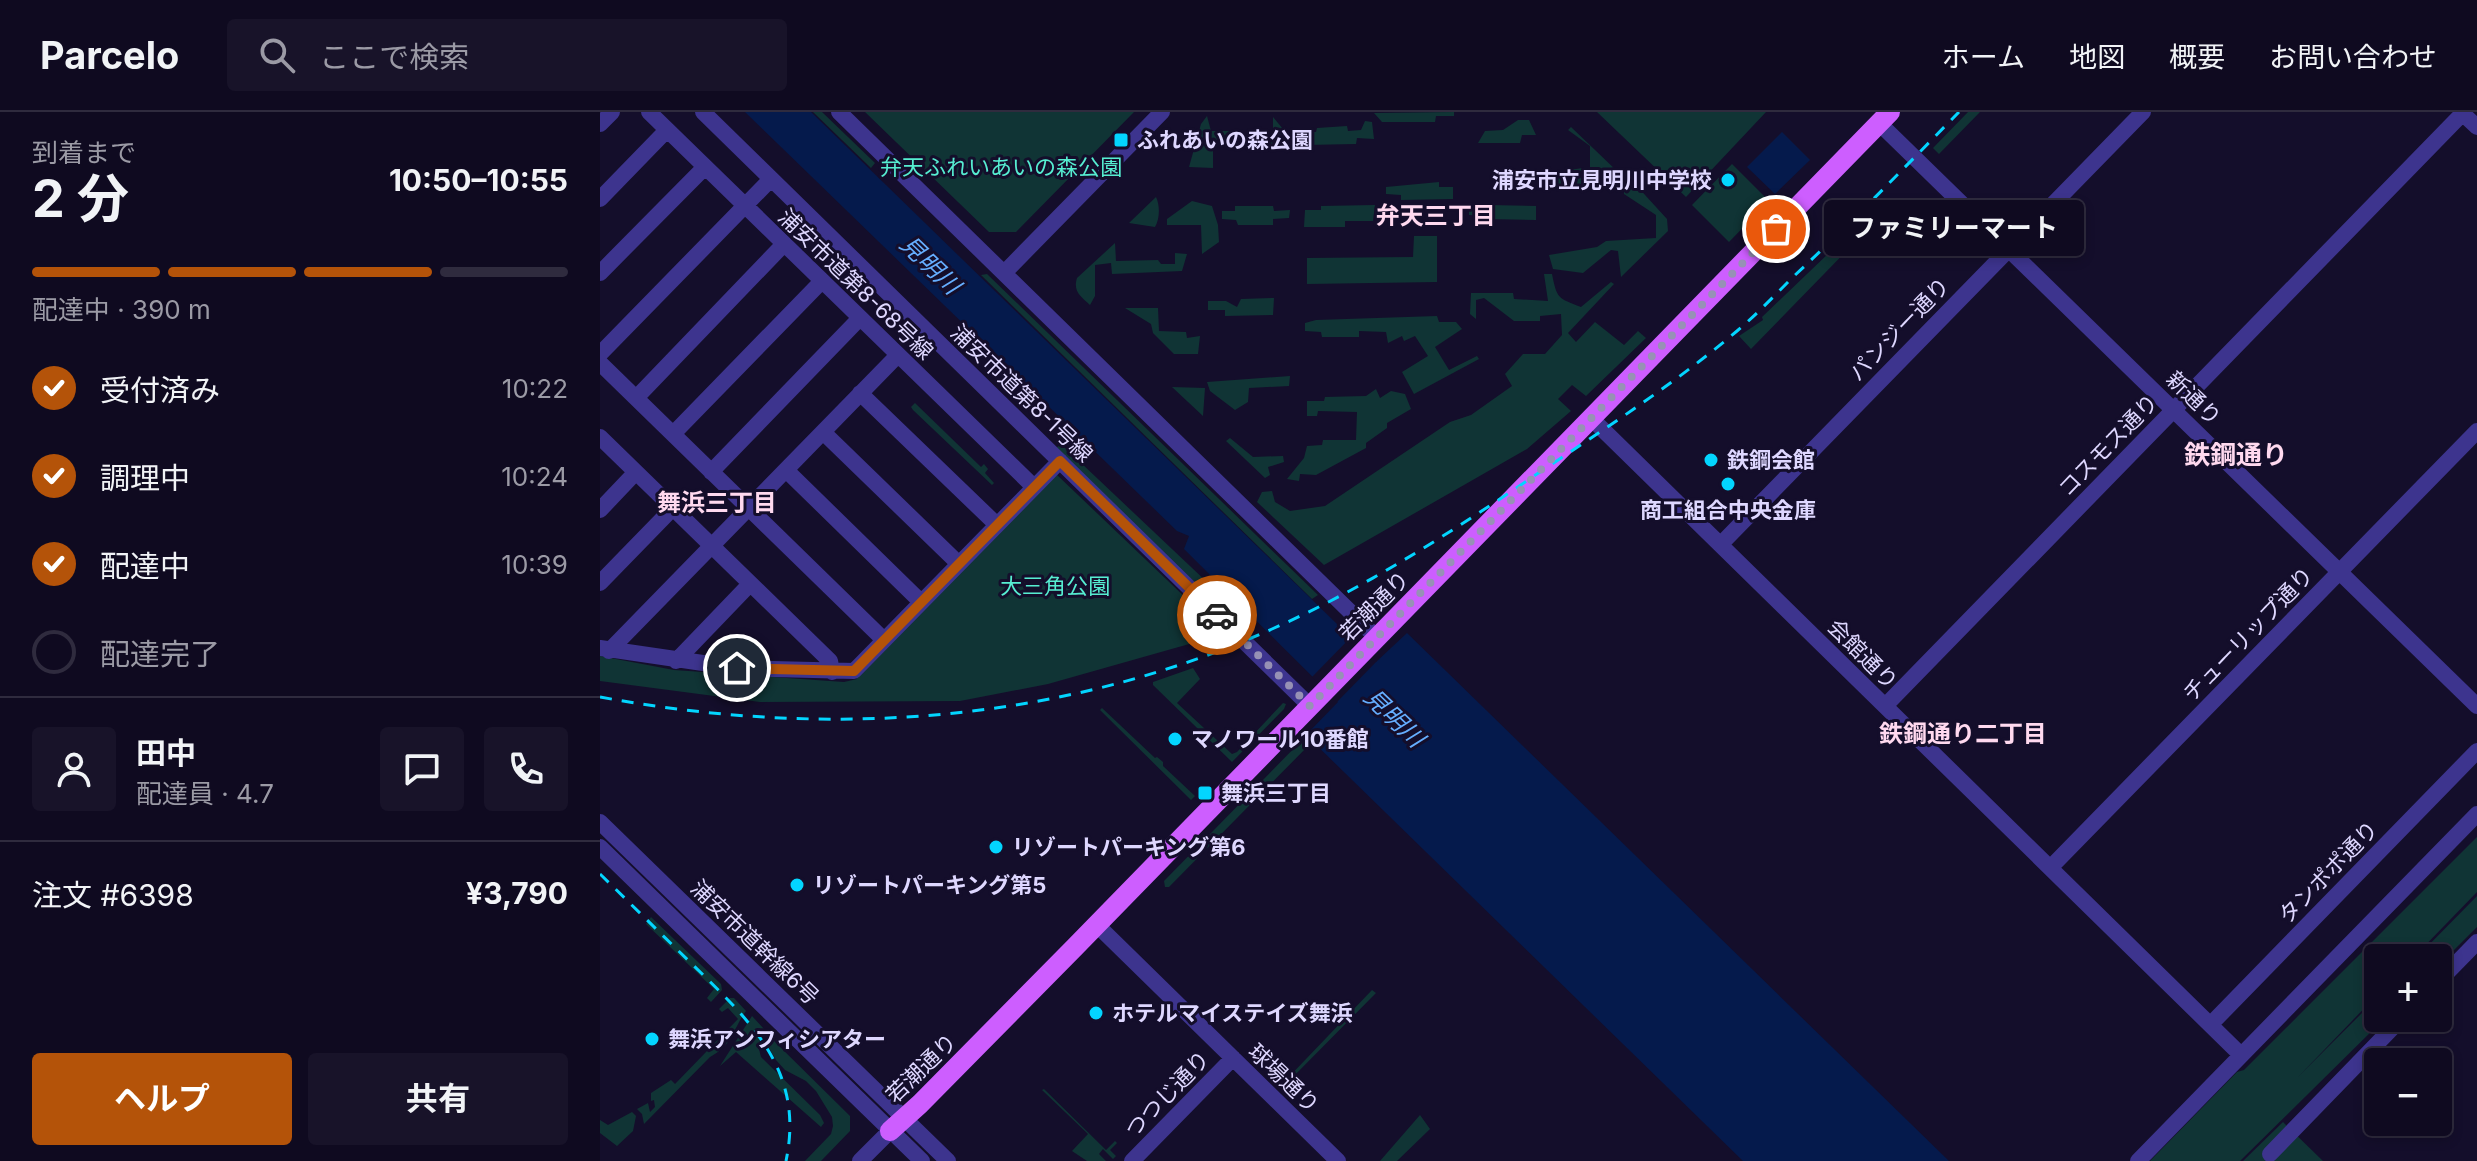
<!DOCTYPE html>
<html lang="ja">
<meta charset="utf-8">
<style>
body{margin:0;font-family:Inter,"Noto Sans JP",sans-serif;background:#181329;color:#f1f3f6;height:100vh;display:flex;flex-direction:column;font-size:30px;white-space:nowrap}
*{box-sizing:border-box;margin:0}
p{font-size:26px;color:#9b9aa5}
.icon{flex:none;width:44px;height:44px;fill:none;stroke:currentColor;stroke-width:2;stroke-linecap:round;stroke-linejoin:round}
.map{position:relative;flex:1;overflow:hidden}
.details{display:flex;flex-direction:column;background:#0f0a20;width:600px}
.details>*{flex:none}
.buttons{position:absolute;left:1764px;top:832px;display:grid;gap:16px}
.buttons a{display:grid;place-items:center;width:88px;height:88px;border-radius:8px;background:#0f0a20;box-shadow:0 4px 12px #0003,0 0 0 2px #2f2b3e;font-size:40px}
.pin{position:absolute;display:grid;place-items:center;width:68px;height:68px;color:#fff;margin:-34px;border:4px solid #fff;border-radius:50%;box-shadow:0 2px 8px #0007}
.courier{position:absolute;display:grid;place-items:center;width:80px;height:80px;margin:-40px;border:6px solid #b45309;border-radius:50%;background:#fff;color:#222;box-shadow:0 2px 10px #0007}
.bubble{position:absolute;height:56px;border-radius:8px;background:#0f0a20;box-shadow:0 4px 12px #0003,0 0 0 2px #2f2b3e;font-size:26px;font-weight:700;line-height:56px;text-align:center}
.head em{font-style:normal;font-weight:700}
.head div{display:flex;flex-direction:column-reverse}
.head{display:flex;align-items:center;justify-content:space-between;height:136px;padding:0 32px}
h1{font-size:52px;font-weight:700;line-height:60px}
.bar{display:grid;grid-template-columns:repeat(4,1fr);gap:12px 8px;align-content:center;height:96px;padding:0 32px}
.bar i{height:10px;border-radius:6px;background:#2f2b3e}
.bar .active{background:#b45309}
.bar p{grid-column:span 4}
.line{display:flex;align-items:center;gap:20px;padding:0 32px;border-top:2px solid #2f2b3e}
.line div{flex:1}
.round{display:grid;place-items:center;flex:none;width:84px;height:84px;border-radius:8px;background:#181329}
ol{padding:0 32px;list-style:none}
li{display:flex;align-items:center;gap:24px;height:88px}
li p{margin-inline-start:auto}
li .icon{padding:8px;border-radius:50%;background:#b45309;color:#fff;stroke-width:4}
li:last-child{color:#9b9aa5}
li i{width:44px;height:44px;border:4px solid #2f2b3e;border-radius:50%}
.button{display:flex;gap:16px;margin-top:auto;padding:16px 32px}
.button a{flex:1;height:92px;border-radius:8px;background:#b45309;color:#fff;font-size:32px;font-weight:700;line-height:92px;text-align:center}
.button a+a{background:#181329;color:#f1f3f6}
header{display:flex;align-items:center;gap:48px;box-sizing:border-box;height:112px;padding:0 40px;background:#0f0a20;border-bottom:2px solid #2f2b3e}
header strong{font-size:38px}
nav{display:flex;gap:44px;margin-inline-start:auto;font-size:28px}
.search{width:560px;height:72px;background:#181329;display:flex;align-items:center;gap:20px;box-sizing:border-box;padding:0 28px;border-radius:8px;color:#9b9aa5;font-size:30px}
main{display:flex;flex:1;min-height:0}
.map>svg:first-child{display:block}
.green{fill:#103435}
.water{fill:#051a4c}
.pier{fill:#140e2b}
.lines{fill:none;stroke-linecap:round;stroke-linejoin:round}
.minor{stroke:#3d348e;stroke-width:16}
.major{stroke:#cd5eff;stroke-width:20}
.rail{stroke:#03d5ff;stroke-width:3;stroke-dasharray:12 10;stroke-linecap:butt}
.done{stroke:#9791b5;stroke-width:8;stroke-dasharray:0 14.4}
.route{stroke:#b45309;stroke-width:10}
.poi-dot{fill:#03d5ff;stroke:#140e2b;stroke-width:3}
.labels{text-anchor:middle;stroke-width:6;stroke-linejoin:round;paint-order:stroke}
.poi-label{font-size:22px;font-weight:bold;fill:#ded7ff;stroke:#140e2b;text-anchor:start}
.park-label{font-size:22px;fill:#56edd1;stroke:#140e2b}
.street-label{font-size:22px;fill:#ded7ff;stroke:#140e2b}
.neighbourhood-label{font-size:24px;font-weight:bold;fill:#ffd9ef;stroke:#140e2b}
.water-label{font-size:24px;font-style:italic;fill:#65aeff;stroke:#140e2b}
.quarter-label{font-size:26px;font-weight:bold;fill:#ffd9ef;stroke:#140e2b}
</style>
<header>
<strong>Parcelo</strong>
<div class="search"><svg class="icon" aria-label="search" viewBox="0 0 24 24"><circle cx="10" cy="10" r="6"/><path d="M15 15l6 6"/></svg>ここで検索</div>
<nav><a>ホーム</a><a>地図</a><a>概要</a><a>お問い合わせ</a></nav>
</header>
<main>
<section class="details">
<div class="head"><div><h1>2 分</h1><p>到着まで</p></div><em>10:50–10:55</em></div>
<div class="bar"><i class="active"></i><i class="active"></i><i class="active"></i><i></i><p>配達中 · 390 m</p></div>
<ol>
<li><svg class="icon" aria-label="check" viewBox="0 0 24 24"><path d="M5 12l5 5 9-10"/></svg>受付済み<p>10:22</p></li>
<li><svg class="icon" aria-label="check" viewBox="0 0 24 24"><path d="M5 12l5 5 9-10"/></svg>調理中<p>10:24</p></li>
<li><svg class="icon" aria-label="check" viewBox="0 0 24 24"><path d="M5 12l5 5 9-10"/></svg>配達中<p>10:39</p></li>
<li><i></i>配達完了</li>
</ol>
<div class="line" style="height:144px"><a class="round"><svg class="icon" aria-label="person" viewBox="0 0 24 24"><circle cx="12" cy="8" r="4"/><path d="M4 21q1-7 8-7t8 7"/></svg></a><div><b>田中</b><p>配達員 · 4.7</p></div><a class="round"><svg class="icon" aria-label="chat" viewBox="0 0 24 24"><path d="M4 5h16v11H9l-5 4z"/></svg></a><a class="round"><svg class="icon" aria-label="phone" viewBox="0 0 24 24"><path d="M5 4h4l2 5-3 2q2 4 5 5l2-3 5 2v4C11 20 4 13 5 4z"/></svg></a></div>
<div class="line" style="height:104px"><div>注文 #6398</div><b>¥3,790</b></div>
<div class="button"><a>ヘルプ</a><a>共有</a></div>
</section>
<div class="map">
<svg width="1877" height="1049" viewBox="0 0 1877 1049">
<rect width="100%" height="100%" fill="#140e2b"/>
<path class="green" d="M213,0h9l53,51 -4,5z
M265,0h269l-118,120h-27z
M854,0v4h-18l-1,6h-53l-8,-9z
M997,0h169l-80,85z
M1368,0h12l-41,42 -6,-6z
M607,4l4,15h25l10,9 27,-3v-20l15,18v10l-75,1v22l-24,-1 12,-43z
M918,8h11l7,15h-14l-2,8h-42l7,-12 18,-1z
M765,9l7,1 2,17 -17,-1 -1,6 -51,1 -1,-13h12l1,-4 30,-2 1,5 13,-1z
M971,15l47,45 -34,12 -38,3 2,-14 42,-6v-21l-22,-16z
M1132,52l37,37 -40,41 -37,-37z
M1024,60l43,47 1,12 -47,46 -3,-26 -7,-1 -28,23 -30,-4 -4,-14 48,-8 9,-6 50,-3v-23l-32,-21z
M839,70v5h14v12l-52,1v-5l-15,-1v-7z
M556,85c4,8 4,22 -1,30l-26,-4z
M592,89l20,5 6,19 1,17 -17,12 -1,-29h-34v-6z
M775,93l-2,16h-28v6h-41l1,-17h16v-4z
M889,93l47,1v14l-51,-1 -3,-3 -13,-1v-9z
M635,94h38l1,5 16,-1 -1,8 -16,1v6h-35l-2,-5 -14,-1v-8h13z
M1254,117l7,7 -110,113 -12,-13 24,-16 -1,-3z
M814,124h23v46l-130,2v-26l106,-1z
M515,131l1,18 42,-1 3,4h14v-11l12,1 -5,17 -70,3 -1,-11 -16,2v31l-5,9c-10,-9 -17,-14 -13,-27z
M387,162l331,321 -6,4 -331,-324z
M944,162h8c5,25 6,24 29,33l30,-25 3,2 -46,49 8,9 19,-20 29,23 14,-14 8,7 -60,58 -14,-11 -14,14 13,12 -44,38 -203,116 -67,-63 5,-10 10,-1 3,11 15,9 35,-5 125,-84 21,-7 41,-29 -7,-12 18,-20h22l17,-19 -1,-21 -21,2v5h-26l-30,-23 -8,2v19l-6,-5 1,-21h42l1,6 34,2z
M674,186l-1,17 -48,1v-6h-17v-9h18l11,6 4,-8z
M525,196h33l1,23 27,1 1,6 13,-2 -2,18h-24l-21,-21 -2,-9z
M837,204l2,6h17l6,7 -27,18 14,23 28,-14 2,3 -65,35 -12,-22 26,-16 -13,-20 -11,5 -2,-5 -14,7 -2,-11 -27,-1v6h-37l-1,-5 -16,-1v-8l11,-3z
M690,264l-1,10 -40,2 -1,14 -13,8 -25,-19 -3,-9z
M572,275l33,1 -2,28z
M776,277l4,9 11,-7 14,3 6,15 -24,14v5l-21,15v5l-50,27 -16,-1 -1,7 -12,-2 17,-21 3,-12 15,-1 1,-5h33l1,-28 -39,-1 -1,5h-10v-15h17l1,-4 41,-1z
M315,291l66,64 3,-3 4,5 -3,4 9,10 -2,2 -79,-75 -2,-3z
M630,326l23,19 30,-1 1,6 -16,5 2,8 -5,3 -39,-37z
M461,332l185,175 -10,5 -180,-176z
M455,361l156,149 -3,2 13,11 -173,49 -88,17 -200,1 -160,-21v-25l74,14 170,12 13,-3v-3z
M593,556l7,11 -23,24 55,51 5,-2 46,-49 3,1 -2,5 -52,53 -79,-77v-3z
M502,596l53,50 2,-1 6,5v4l32,30 -4,4 -91,-90z
M704,626l6,6 -141,143h-4l-1,-6z
M1877,725v55l-64,66h-35v36l-80,83 80,-80v21h7l-145,143h-90l87,-89 7,-2z
M1877,784v31l-39,39v-8h-22z
M51,805l70,67 1,6 -11,12 -4,-4 7,-9 -68,-65z
M772,878l4,3 -89,90 -2,-2z
M130,886h4l12,13c-14,19 -12,33 -36,46l-66,67 -2,-10 -5,-5 11,-6 2,9 5,-5 -1,-7 -3,1v-8l20,-13 4,4 63,-65 -10,-11 -6,4 -3,-3z
M152,904l13,14 -7,15 3,12 59,58 4,8 -3,4 -85,-75 -16,14z
M171,926l79,78v15l-29,30h-16l26,-27 2,-8 -1,-9 -16,-26 -10,-10 -21,-11 -9,-10 -10,-17z
M444,977l62,61 9,-9 2,2 -7,7 6,6 -3,3 -10,-10 -4,5 7,7h-19l-15,-10 16,-17 -46,-44z
M32,1000l4,4 -3,15 -16,15 -17,-13v-13l8,5z
M820,1003l10,14 -33,32h-17z
M1683,1010l40,39h-80z"/>
<path class="water" d="M145,0h66l565,550 31,-29 542,528h-206l-437,-426 32,-33 -154,-153 5,-13 -12,-5z
M1182,20l28,28 -35,34 -28,-27z"/>
<path class="pier" d="M752,524l25,25 -40,41 -25,-25z"/>
<g class="lines">
<path class="minor" d="M49,0l385,375
M103,0l607,594
M239,0l538,526
M1861,0l16,15
M1279,11l598,583
M0,12l12,-12
M0,87l67,-69
M0,161l105,-106
M404,161l158,-161
M0,242l171,-175
M0,251l284,277
M260,281l137,132
M36,286l148,-154
M991,306l650,637
M223,320l136,132
M73,322l149,-153
M0,325l230,224 2,11
M186,358l135,132
M111,360l149,-154
M0,398l36,-38
M1121,432l422,-432
M0,471l73,-75
M0,536l137,20 117,3 206,-210
M9,539l289,-296
M76,549l74,-77
M1285,594l579,-594
M0,710l348,339
M0,735l322,314
M1451,755l426,-436
M497,813l241,236
M1838,870l39,-40
M1611,912l266,-273
M1670,1042l132,-136
M260,1049l30,-30
M532,1049l101,-103
M1538,1049l339,-347"/>
<path class="major" d="M290,1019l30,-27 155,-157 815,-835"/>
<path class="rail" d="M0,585c227,42 459,27 672,-68 93,-41 178,-96 262,-153 69,-46 139,-91 203,-145 20,-17 38,-36 56,-54 57,-53 111,-109 166,-165
M0,762c31,30 62,61 93,91 58,57 112,106 93,196"/>
</g>
<g class="lines">
<path class="done" d="M617,503l93,91 466,-477"/>
<path class="route" d="M137,556l117,3 206,-210 157,154"/>
</g>
<g class="poi-dot">
<rect x="513" y="20" width="16" height="16" rx="4"/>
<circle cx="1128" cy="68" r="8"/>
<circle cx="1111" cy="348" r="8"/>
<circle cx="1128" cy="372" r="8"/>
<circle cx="575" cy="627" r="8"/>
<rect x="597" y="673" width="16" height="16" rx="4"/>
<circle cx="396" cy="735" r="8"/>
<circle cx="197" cy="773" r="8"/>
<circle cx="496" cy="901" r="8"/>
<circle cx="52" cy="927" r="8"/>
</g>
<g class="labels">
<g class="poi-label">
<text x="537" y="36">ふれあいの森公園</text>
<text x="1112" y="76" text-anchor="end">浦安市立見明川中学校</text>
<text x="1127" y="356">鉄鋼会館</text>
<text x="1128" y="406" text-anchor="middle">商工組合中央金庫</text>
<text x="591" y="635">マノワール10番館</text>
<text x="621" y="689">舞浜三丁目</text>
<text x="412" y="743">リゾートパーキング第6</text>
<text x="213" y="781">リゾートパーキング第5</text>
<text x="512" y="909">ホテルマイステイズ舞浜</text>
<text x="68" y="935">舞浜アンフィシアター</text>
</g>
<g class="park-label">
<text x="401" y="63">弁天ふれいあいの森公園</text>
<text x="455" y="482">大三角公園</text>
</g>
<g class="street-label">
<text transform="translate(256 172) rotate(44)" y="8">浦安市道第8-68号線</text>
<text transform="translate(1299 217) rotate(-46)" y="8">パンジー通り</text>
<text transform="translate(422 281) rotate(44)" y="8">浦安市道第8-1号線</text>
<text transform="translate(1594 286) rotate(44)" y="8">新通り</text>
<text transform="translate(1508 333) rotate(-46)" y="8">コスモス通り</text>
<text transform="translate(774 494) rotate(-45)" y="8">若潮通り</text>
<text transform="translate(1648 522) rotate(-46)" y="8">チューリップ通り</text>
<text transform="translate(1263 542) rotate(45)" y="8">会館通り</text>
<text transform="translate(1728 760) rotate(-46)" y="8">タンポポ通り</text>
<text transform="translate(155 830) rotate(44)" y="8">浦安市道幹線6号</text>
<text transform="translate(321 956) rotate(-44)" y="8">若潮通り</text>
<text transform="translate(684 966) rotate(44)" y="8">球場通り</text>
<text transform="translate(567 982) rotate(-46)" y="8">つつじ通り</text>
</g>
<g class="neighbourhood-label">
<text x="836" y="112">弁天三丁目</text>
<text x="117" y="399">舞浜三丁目</text>
<text x="1363" y="630">鉄鋼通り二丁目</text>
</g>
<g class="water-label">
<text transform="translate(330 153) rotate(44)" y="8">見明川</text>
<text transform="translate(794 606) rotate(44)" y="8">見明川</text>
</g>
<g class="quarter-label">
<text x="1636" y="352">鉄鋼通り</text>
</g>
</g>
</svg>
<div class="buttons">
<a>+</a>
<a>−</a>
</div>
<div class="pin" style="left:1176px;top:117px;background:#ea580c"><svg class="icon" aria-label="bag" viewBox="0 0 24 24"><path d="M5 8h14l-1 12H6zM9 8a3 3 0 0 1 6 0"/></svg></div>
<div class="pin" style="left:137px;top:556px;background:#1f2937"><svg class="icon" aria-label="home" viewBox="0 0 24 24"><path d="M3 11l9-7 9 7M6 9v11h12V9"/></svg></div>
<div class="courier" style="left:617px;top:503px"><svg class="icon" aria-label="car" viewBox="0 0 24 24"><path d="M5 17H2v-5l4-1 3-4h7l3 4 3 1v5h-3M9 17h6M6 11h13"/><circle cx="7" cy="17" r="2"/><circle cx="17" cy="17" r="2"/></svg></div>
<div class="bubble" style="left:1224px;top:88px;width:260px">ファミリーマート</div>
</div>
</main>
